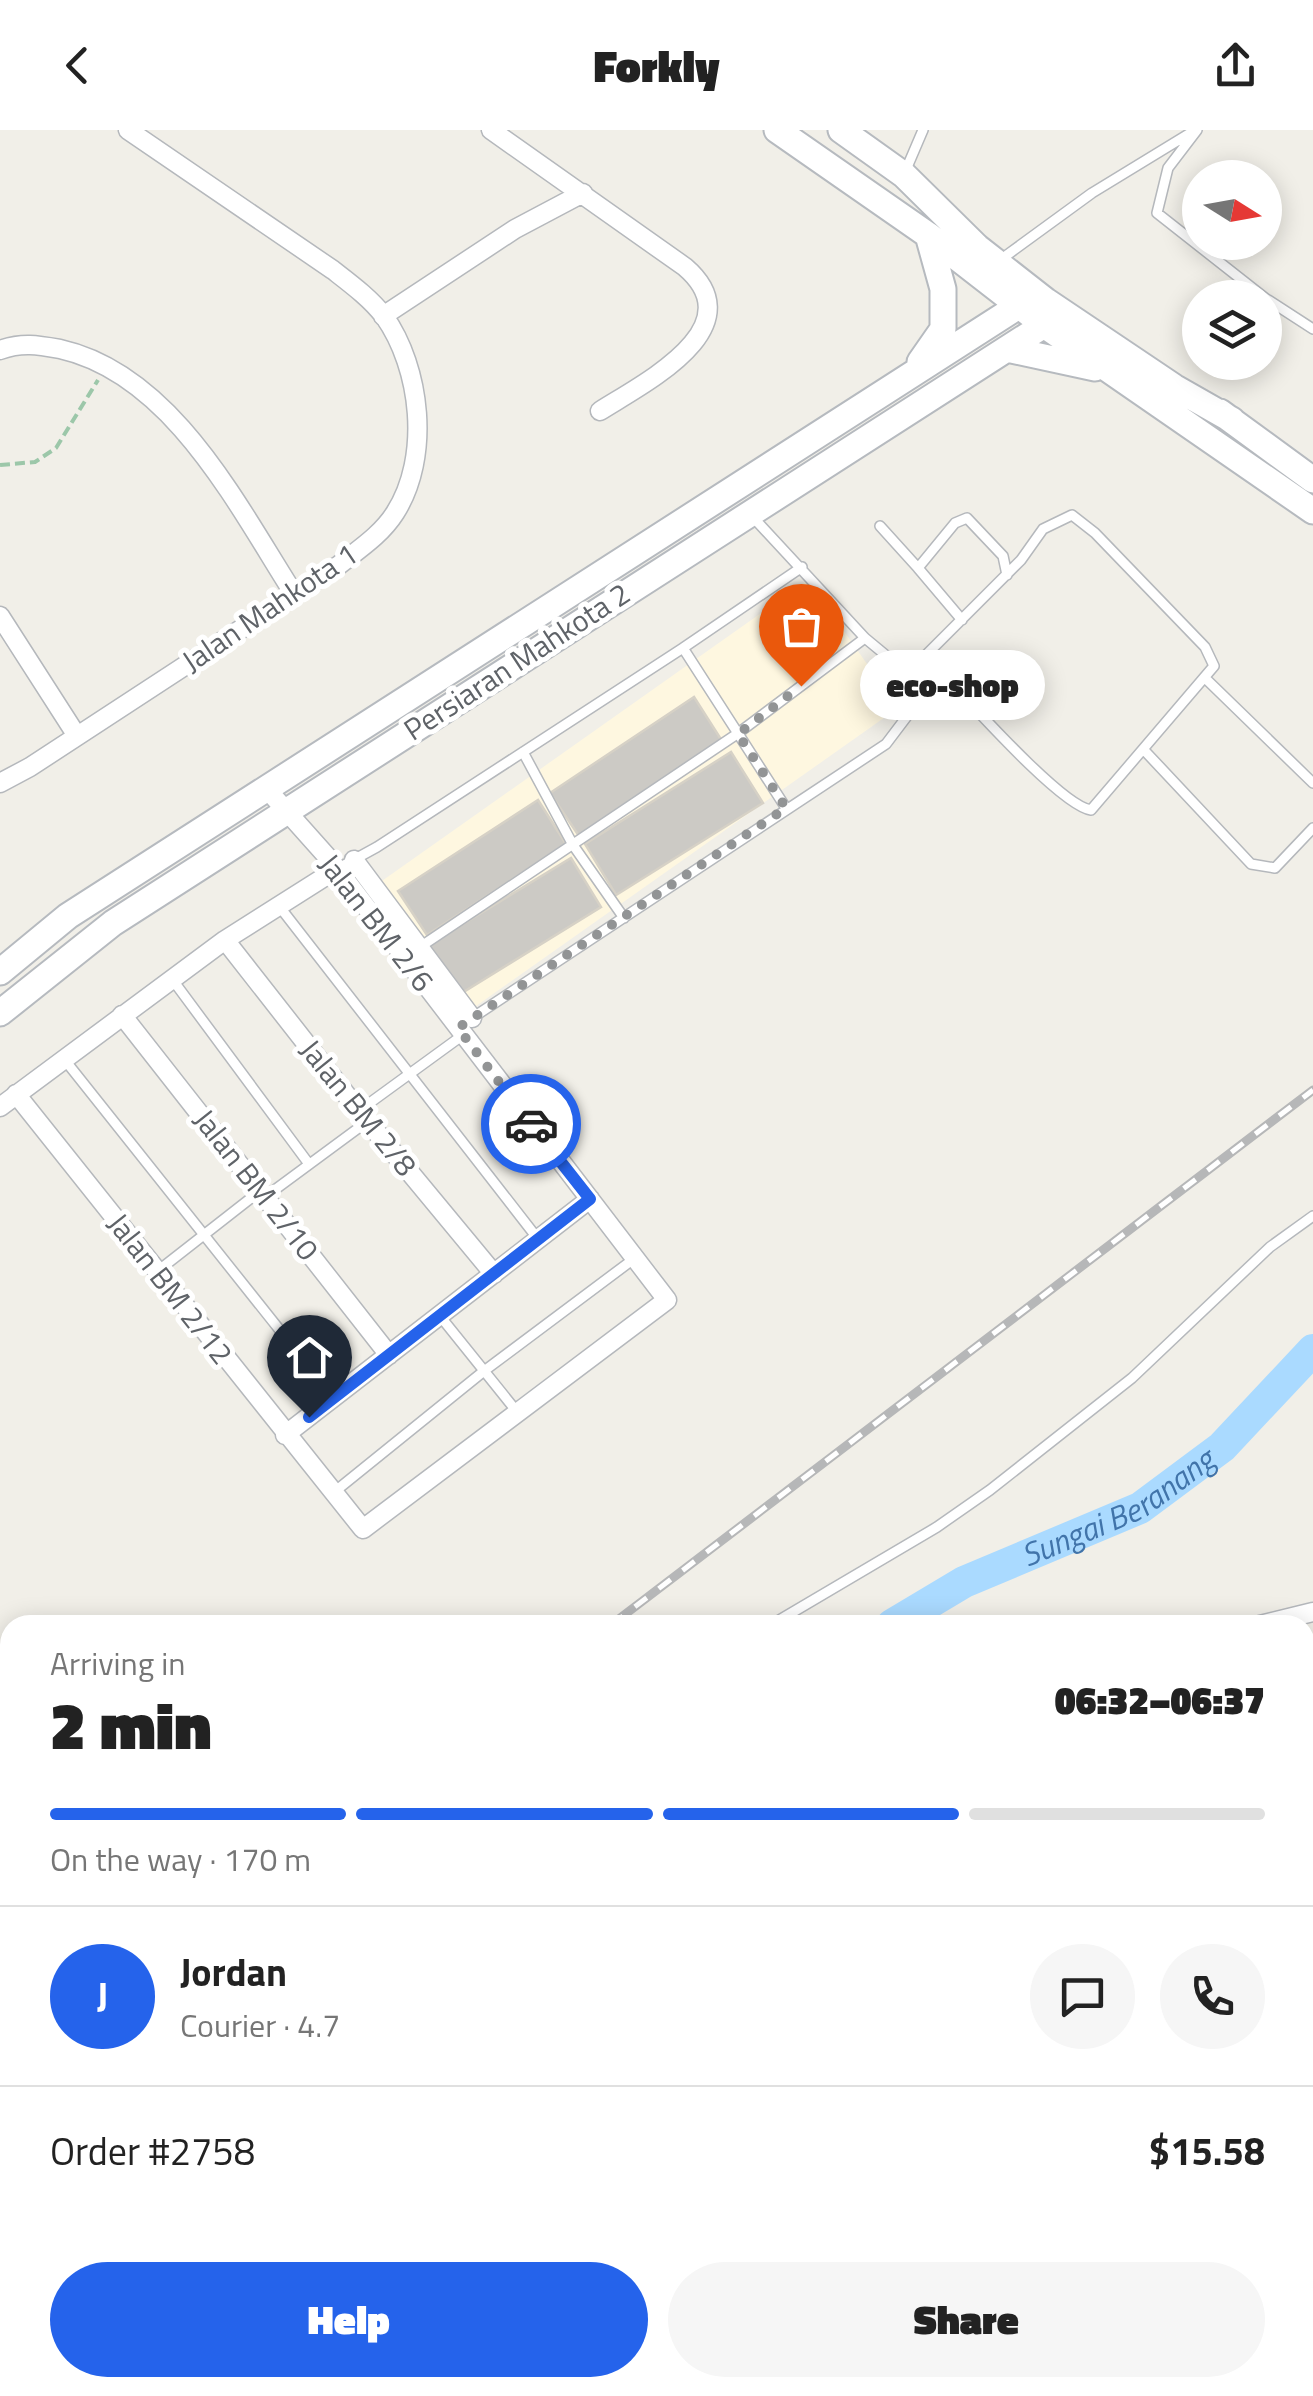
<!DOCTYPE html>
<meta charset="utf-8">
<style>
body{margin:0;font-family:"Titillium Web",sans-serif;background:#f6f6f6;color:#222;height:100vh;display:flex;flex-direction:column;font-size:38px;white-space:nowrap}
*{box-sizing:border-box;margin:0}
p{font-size:32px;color:#767676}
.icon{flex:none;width:55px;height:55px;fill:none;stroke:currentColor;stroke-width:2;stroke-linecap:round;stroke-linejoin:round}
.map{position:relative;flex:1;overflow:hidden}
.sheet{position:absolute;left:0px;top:1485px;width:1315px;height:782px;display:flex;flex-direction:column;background:#fff;border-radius:30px 30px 0 0;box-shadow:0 5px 25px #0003}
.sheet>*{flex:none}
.needle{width:65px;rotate:101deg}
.fabs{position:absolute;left:1182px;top:30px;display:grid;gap:20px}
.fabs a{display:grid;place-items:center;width:100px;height:100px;border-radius:50%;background:#fff;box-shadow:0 5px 25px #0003;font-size:50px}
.pin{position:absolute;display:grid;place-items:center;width:85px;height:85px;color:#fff;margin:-102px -42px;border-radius:50% 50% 50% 0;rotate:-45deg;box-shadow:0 0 10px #0007}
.pin .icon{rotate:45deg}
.courier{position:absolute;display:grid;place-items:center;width:100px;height:100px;margin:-50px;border:8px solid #2563eb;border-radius:50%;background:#fff;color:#222;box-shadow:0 2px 12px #0007}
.bubble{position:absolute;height:70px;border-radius:35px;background:#fff;box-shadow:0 5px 25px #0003;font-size:32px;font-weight:800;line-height:70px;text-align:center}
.head em{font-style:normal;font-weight:800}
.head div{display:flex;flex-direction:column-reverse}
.head{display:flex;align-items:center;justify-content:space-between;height:170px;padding:0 50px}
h1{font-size:65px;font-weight:800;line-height:75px}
.bar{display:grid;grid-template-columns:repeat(4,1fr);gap:15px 10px;align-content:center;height:120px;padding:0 50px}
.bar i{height:12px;border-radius:8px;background:#e0e0e0}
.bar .on{background:#2563eb}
.bar p{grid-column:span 4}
.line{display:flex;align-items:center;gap:25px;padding:0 50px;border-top:2px solid #e0e0e0}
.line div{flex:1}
.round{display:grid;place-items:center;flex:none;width:105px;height:105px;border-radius:52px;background:#f6f6f6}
.primary-button{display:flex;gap:20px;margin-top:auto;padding:20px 50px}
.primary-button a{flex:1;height:115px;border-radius:60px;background:#2563eb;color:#fff;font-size:40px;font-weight:800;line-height:115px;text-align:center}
.primary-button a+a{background:#f6f6f6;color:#222}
header{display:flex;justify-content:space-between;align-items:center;height:130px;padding:0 50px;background:#fff;font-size:45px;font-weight:800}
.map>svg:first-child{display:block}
.commercial{fill:#fef7e0}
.water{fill:#aadaff}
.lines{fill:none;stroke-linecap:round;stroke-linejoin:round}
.river{stroke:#aadaff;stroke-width:32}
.building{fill:#cccac5;stroke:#d6d1c6;stroke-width:2.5}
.lane-casing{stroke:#b5b8bc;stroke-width:12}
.street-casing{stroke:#b5b8bc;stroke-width:21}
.secondary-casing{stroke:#b6babf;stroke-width:29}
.path{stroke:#9cc7a9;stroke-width:4;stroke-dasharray:10 5;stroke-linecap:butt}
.lane{stroke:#fff;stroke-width:9}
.street{stroke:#fff;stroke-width:18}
.secondary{stroke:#fff;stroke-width:25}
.rail-casing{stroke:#b6b7b8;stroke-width:9}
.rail{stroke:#fff;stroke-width:5;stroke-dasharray:15;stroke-linecap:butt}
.done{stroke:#929495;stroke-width:10;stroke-dasharray:0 18}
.route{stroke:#2563eb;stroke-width:12}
.labels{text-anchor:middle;stroke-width:10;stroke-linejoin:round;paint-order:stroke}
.street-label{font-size:30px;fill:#5f6368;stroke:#fff}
.water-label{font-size:32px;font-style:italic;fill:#4174aa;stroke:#fff}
</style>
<header><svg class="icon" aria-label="back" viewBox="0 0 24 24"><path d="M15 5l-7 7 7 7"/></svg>Forkly<svg class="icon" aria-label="share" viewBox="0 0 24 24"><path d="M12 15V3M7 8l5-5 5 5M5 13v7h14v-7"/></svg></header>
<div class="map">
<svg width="1313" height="2266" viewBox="0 0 1313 2266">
<rect width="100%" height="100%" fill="#f1efe8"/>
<path class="commercial" d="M808,450l90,128 -429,303 -90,-128z"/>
<path class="water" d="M1313,1748v518h-292l-11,-8h295v-509z"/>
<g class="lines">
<g class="river">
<path id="s1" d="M892,1495l72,-43 176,-74 82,-61 91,-97"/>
<path d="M0,2191l10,-25"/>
</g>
</g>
<path class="building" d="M694,567l28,44 -143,95 -29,-43z
M731,622l32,51 -147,92 -31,-51z
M538,670l28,44 -139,91 -29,-44z
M571,728l30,49 -144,89 -30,-50z"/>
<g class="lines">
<g class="lane-casing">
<path id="lane" d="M1197,0l-29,38 -11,45 108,85
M905,42l18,-42
M1007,125l85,-62 100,-61
M1265,168l48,31
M880,396l38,42
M962,490l-44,-52 37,-45 12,-5 36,38 4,19
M683,518l119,-81
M900,537l15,-1 106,-106 22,-31 29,-14 23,18 110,114 9,19 -123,144c-30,-4 -124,-111 -150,-138l-12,-20
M1205,548l108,105
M1143,619l108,115 24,4 38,-40
M523,622l50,93 51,73
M337,739l40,-22 306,-199 103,160
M279,776l259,333
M420,817l317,-213 128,-96
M172,849l137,185
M472,888l414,-274 28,-37 -14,-40 -35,-29 -115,-124
M64,929l269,338
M360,980l103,-75
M265,1067l103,-76
M159,1140l101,-79
M440,1186l78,97
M333,1363l151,-122 151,-113
M771,1495l166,-98 53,-37 142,-112 138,-131 43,-31
M0,2076l10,-9"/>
</g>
<g class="street-casing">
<path id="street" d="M491,0l194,137c71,61 -43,117 -85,144
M383,186l132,-87 68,-36
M0,220c22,-8 38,-5 60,-1 112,25 177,156 234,245
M0,486l77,120
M0,653l30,-16 309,-202c20,-16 42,-30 56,-52 36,-56 26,-145 -11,-197 -14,-18 -33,-32 -51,-46l-205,-140
M354,730l118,158
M225,810l134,171 135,163
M122,885l267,340
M16,964l347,435 304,-229 -336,-439 -66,-74
M0,977l225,-167 112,-71
M285,1305l305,-236
M1260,1495l53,-13
M1305,1666l8,-3"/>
</g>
<g class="secondary-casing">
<path id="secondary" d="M777,0l151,105 116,90 269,186
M841,0l63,45 73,72 69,54 128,86 58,33
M1007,219l88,19
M920,232l23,-33v-40l-15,-54
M1220,282l93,68
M0,842l68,-56 952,-611 26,-4
M0,883l113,-90 931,-598"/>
</g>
<path class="path" d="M0,335l35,-3 21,-14 42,-68
M435,2258v4l12,4
M597,2266l4,-8
M808,2266l3,-8
M967,2266l4,-8"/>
<use href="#lane" class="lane"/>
<use href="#street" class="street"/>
<use href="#secondary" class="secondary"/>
<g class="rail-casing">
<path id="rail" d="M611,1495l702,-535
M0,1966l10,-8"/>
</g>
<use href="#rail" class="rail"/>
</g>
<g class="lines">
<path class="done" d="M531,994l-73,-96 328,-220 -48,-74 63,-48"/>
<path class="route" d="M309,1287l281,-218 -59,-75"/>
</g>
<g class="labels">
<g class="street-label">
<text transform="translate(270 478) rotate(-34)" y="10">Jalan Mahkota 1</text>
<text transform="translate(517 532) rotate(-33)" y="10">Persiaran Mahkota 2</text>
<text transform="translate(376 793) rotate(52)" y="10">Jalan BM 2/6</text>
<text transform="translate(358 978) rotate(51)" y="10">Jalan BM 2/8</text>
<text transform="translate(256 1055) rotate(52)" y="10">Jalan BM 2/10</text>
<text transform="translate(170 1159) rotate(52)" y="10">Jalan BM 2/12</text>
</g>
<g class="water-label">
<text dy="11" stroke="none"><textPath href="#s1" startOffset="255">Sungai Beranang</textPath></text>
</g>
</g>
</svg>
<div class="fabs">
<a><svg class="needle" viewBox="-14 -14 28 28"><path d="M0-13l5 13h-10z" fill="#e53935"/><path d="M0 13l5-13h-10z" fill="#767676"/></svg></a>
<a><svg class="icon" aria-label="layers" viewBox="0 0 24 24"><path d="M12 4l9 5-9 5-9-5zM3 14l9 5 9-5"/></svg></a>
</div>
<div class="pin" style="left:801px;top:556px;background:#ea580c"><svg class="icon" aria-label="bag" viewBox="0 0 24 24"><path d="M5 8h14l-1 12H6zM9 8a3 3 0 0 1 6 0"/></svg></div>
<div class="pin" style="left:309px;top:1287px;background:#1f2937"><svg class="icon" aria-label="home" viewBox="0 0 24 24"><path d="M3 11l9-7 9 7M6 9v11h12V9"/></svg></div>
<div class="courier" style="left:531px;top:994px"><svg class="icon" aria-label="car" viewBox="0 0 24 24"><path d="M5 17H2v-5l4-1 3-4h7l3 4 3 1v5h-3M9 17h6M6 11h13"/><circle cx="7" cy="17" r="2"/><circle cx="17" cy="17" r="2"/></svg></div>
<div class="bubble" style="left:860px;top:520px;width:185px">eco-shop</div>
<section class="sheet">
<div class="head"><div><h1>2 min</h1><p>Arriving in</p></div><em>06:32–06:37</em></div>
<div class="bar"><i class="on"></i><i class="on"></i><i class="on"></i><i></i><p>On the way · 170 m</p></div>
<div class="line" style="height:180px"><b class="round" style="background:#2563eb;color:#fff">J</b><div><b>Jordan</b><p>Courier · 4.7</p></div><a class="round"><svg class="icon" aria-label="chat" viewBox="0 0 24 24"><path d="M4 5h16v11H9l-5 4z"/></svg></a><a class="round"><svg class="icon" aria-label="phone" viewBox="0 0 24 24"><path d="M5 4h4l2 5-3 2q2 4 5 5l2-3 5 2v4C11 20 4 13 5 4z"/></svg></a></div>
<div class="line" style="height:130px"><div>Order #2758</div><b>$15.58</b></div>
<div class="primary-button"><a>Help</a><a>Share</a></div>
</section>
</div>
